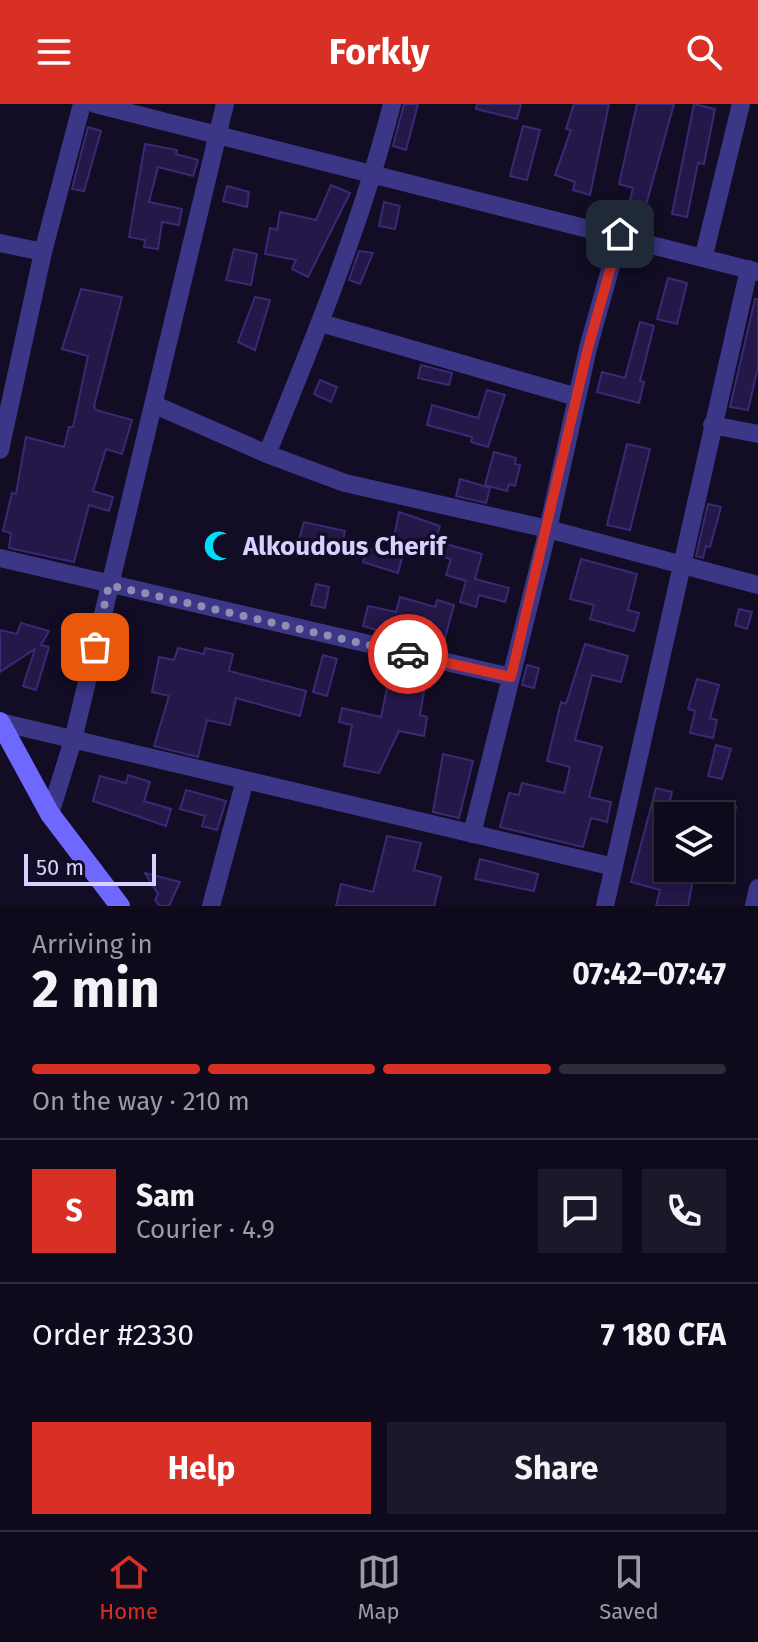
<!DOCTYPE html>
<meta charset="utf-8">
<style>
body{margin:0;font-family:"Fira Sans",sans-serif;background:#1c1829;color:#f1f3f6;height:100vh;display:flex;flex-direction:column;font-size:30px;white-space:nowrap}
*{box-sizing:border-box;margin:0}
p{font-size:26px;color:#9b9aa3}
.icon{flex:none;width:44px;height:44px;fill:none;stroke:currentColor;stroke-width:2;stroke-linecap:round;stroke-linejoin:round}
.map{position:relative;height:802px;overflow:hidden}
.sheet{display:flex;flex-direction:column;background:#0e0a1c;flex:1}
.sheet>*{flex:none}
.controls{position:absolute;left:654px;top:698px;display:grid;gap:16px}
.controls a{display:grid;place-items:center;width:80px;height:80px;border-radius:0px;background:#0e0a1c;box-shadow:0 4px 12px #0003,0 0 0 2px #2e2b3b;font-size:40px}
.scale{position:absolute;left:24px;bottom:20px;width:132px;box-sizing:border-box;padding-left:8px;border:4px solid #d7d1ff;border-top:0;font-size:22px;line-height:28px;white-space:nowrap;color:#d7d1ff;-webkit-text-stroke:6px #120d25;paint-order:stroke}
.pin{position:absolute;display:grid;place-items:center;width:68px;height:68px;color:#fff;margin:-34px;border-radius:16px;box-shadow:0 4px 12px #0006}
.courier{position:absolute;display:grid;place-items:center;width:80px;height:80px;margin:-40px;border:6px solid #d93025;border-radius:50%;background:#fff;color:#222;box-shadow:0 2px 10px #0007}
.summary em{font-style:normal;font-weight:700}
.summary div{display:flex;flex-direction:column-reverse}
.summary{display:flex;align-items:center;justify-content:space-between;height:136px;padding:0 32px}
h1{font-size:52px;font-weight:700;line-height:60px}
.bar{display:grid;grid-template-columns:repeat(4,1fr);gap:12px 8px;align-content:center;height:96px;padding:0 32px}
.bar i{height:10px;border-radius:6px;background:#2e2b3b}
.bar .active{background:#d93025}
.bar p{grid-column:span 4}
.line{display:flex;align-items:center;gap:20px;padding:0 32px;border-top:2px solid #2e2b3b}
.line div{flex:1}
.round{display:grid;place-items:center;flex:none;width:84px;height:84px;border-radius:0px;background:#1c1829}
.action{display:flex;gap:16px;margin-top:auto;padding:16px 32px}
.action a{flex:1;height:92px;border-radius:0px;background:#d93025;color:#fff;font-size:32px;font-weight:700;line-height:92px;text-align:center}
.action a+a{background:#1c1829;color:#f1f3f6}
header{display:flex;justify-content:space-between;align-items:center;height:104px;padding:0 32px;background:#d93025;color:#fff;font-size:36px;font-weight:700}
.menu{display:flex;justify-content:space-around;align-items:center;height:112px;border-top:2px solid #2e2b3b;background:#0e0a1c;font-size:22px;color:#9b9aa3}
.menu a{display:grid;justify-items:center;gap:4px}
.menu .active{color:#d93025}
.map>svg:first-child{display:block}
.building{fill:#231847;stroke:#3a2974;stroke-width:2}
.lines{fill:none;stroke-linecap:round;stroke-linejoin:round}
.street{stroke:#3b3686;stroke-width:18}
.secondary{stroke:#6f68ff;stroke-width:20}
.done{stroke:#928cb3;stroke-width:8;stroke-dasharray:0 14.4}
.route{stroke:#d93025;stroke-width:10}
.labels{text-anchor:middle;stroke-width:7;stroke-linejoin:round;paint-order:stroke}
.poi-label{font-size:26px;font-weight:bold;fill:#d7d1ff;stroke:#120d25;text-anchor:start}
</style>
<header><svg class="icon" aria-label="menu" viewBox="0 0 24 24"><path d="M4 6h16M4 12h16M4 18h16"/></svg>Forkly<svg class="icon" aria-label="search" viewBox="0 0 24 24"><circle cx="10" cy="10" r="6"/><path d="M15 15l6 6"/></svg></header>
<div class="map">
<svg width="758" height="802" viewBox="0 0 758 802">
<rect width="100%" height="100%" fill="#120d25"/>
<path class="building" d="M404,0h14l-12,46 -13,-4z
M477,0h44l-4,15 -41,-10z
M574,0h35l-19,91 -17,-5 2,-8 -20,-7 16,-45 -5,-1z
M637,0h37l-28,101 -16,-5 3,-12 -14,-4z
M694,0l21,5 -11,55 -6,-1 -11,54 -15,-3z
M523,22l17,4 -13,50 -17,-4z
M88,23l13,4 -17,60 -12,-2z
M145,40l32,6 -1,4 22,6 -5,16 -35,-9 -9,35 33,7 -3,16 -17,-3 -4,27 -14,-2 1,-7 -16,-3z
M331,81l19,8 -42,84 -16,-8 4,-9 -31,-6 5,-26 7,2 3,-18 36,8z
M227,82l22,6 -2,15 -24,-6z
M384,98l16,4 -5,23 -16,-3z
M234,145l23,5 -6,31 -25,-5z
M359,147l14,2 -13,31 -11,-4z
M668,174l19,5 -10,41 -20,-5z
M81,185l41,8 -28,109 2,4 36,10 -10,34 -16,-5 -13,42 20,6 -4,14 -20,-6 -15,57 -65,-14 2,-15 -8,-2 9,-38 4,1 10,-57 38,10 5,-20h4l15,-71 -26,-7z
M255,193l15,3 -15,50 -17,-8z
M755,195h3v68l-10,43 -18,-3z
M640,218l14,4 -14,55 4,1 -5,21 -42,-11 5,-20 23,6z
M421,261l31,8 -3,12 -31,-7z
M320,276l17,7 -6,15 -17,-8z
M487,286l18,5 -17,52 -17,-5 1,-5 -45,-12 5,-20 46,13z
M627,340l23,5 -20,81 -23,-5z
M494,348l22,6 -1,6 5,1 -5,21 -6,-2 -2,7 -22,-6z
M460,375l30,9 -4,15 -30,-7z
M708,400l13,3 -11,40 -4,-1 -3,12 -7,-2z
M399,408l41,14 -5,15 47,13 -7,25 34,9 -4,14 -26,-7 -3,12 -16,-5 6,-21 -20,-6 5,-16 -58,-16z
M304,418l41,9 -6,25 -42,-10z
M367,444l35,10 -4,15 -35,-11z
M581,455l56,15 -9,36 11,3 -5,18 -44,-12 4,-14 -24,-6z
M316,480l13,3 -4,21 -14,-3z
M400,493l35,10 2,-7 17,5 -12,44 -79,-23 5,-20 28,6z
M739,505l13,3 -5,17 -12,-4z
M21,519l28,8 -8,14 8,2 -13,43 -13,-4 12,-37 -35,23v-42l17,4z
M585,540l43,12 -7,26 -29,-7 -17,65 27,7 -13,50 22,5 -4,20 -16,-4 -8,29 -83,-20 9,-34 10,2 3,-12 42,10 6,-26 -23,-6 14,-59 5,2z
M178,544l26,6 1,-6 28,6 -4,17 77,20 -6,25 -64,-18 -6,27 -23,-5 -9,37 -44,-11 15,-50 -17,-4 7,-35 15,3z
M323,551l14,4 -10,37 -14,-4z
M527,561l12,3 -5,20 -12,-3z
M391,565l35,11 -6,35 7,2 -3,19 -25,-5 -20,42 -35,-7 8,-41 -13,-3 3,-14 39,9z
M697,575l22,6 -9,33 7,2 -4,18 -23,-5 5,-22 -7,-2z
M716,641l15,4 -9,30 -14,-3z
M443,650l30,7 -14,57 -26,-6z
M128,671l22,7 -6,19 27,8 -5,17 -73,-25 7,-25 26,7z
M656,684l16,4 -4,17v59h27l-7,38h-32l4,-16 -29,-8z
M186,686l40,11 -9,29 -15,-4 3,-10 -25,-7z
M720,699l16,4 -11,44 -5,-1z
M387,732l34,7 -7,27 27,7 -7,29h-98l5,-22 32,8z
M480,755l58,15 -4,17 -59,-12z
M145,769l35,9 -11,24h-9l-5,-6 3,-6z"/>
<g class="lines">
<path class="street" d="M95,0l663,168
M0,139l43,9
M704,151l37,-151
M321,219l256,74
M155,301l112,49 78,29 203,46 210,56
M712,321l46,9
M0,346l43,-198 39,-148
M267,350c47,-115 94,-229 125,-350
M0,454l511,119
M0,618l614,145
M50,710l23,-74 152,-636
M472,730l76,-305 40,-181 32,-114
M211,802l34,-126
M605,802l144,-637
M754,802l4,-18"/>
<path class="secondary" d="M0,618l50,92 70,92"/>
</g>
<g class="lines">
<path class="done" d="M95,543l14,-62 299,69"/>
<path class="route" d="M408,550l103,23 77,-329 32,-114"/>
</g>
<defs>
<g id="mosque-bare" transform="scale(2.4)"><path d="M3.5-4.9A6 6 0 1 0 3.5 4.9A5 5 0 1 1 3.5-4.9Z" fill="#00defc" stroke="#120d25" stroke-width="2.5" paint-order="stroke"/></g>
</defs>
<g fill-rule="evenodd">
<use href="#mosque-bare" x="219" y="442"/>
</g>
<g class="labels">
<g class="poi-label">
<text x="243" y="451">Alkoudous Cherif</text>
</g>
</g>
</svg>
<div class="controls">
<a><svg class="icon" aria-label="layers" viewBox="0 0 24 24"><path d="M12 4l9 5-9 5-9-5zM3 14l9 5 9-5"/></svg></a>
</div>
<div class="scale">50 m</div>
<div class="pin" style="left:95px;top:543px;background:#ea580c"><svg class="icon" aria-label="bag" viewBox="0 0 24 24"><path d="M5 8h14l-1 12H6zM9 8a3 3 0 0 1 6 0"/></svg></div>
<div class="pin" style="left:620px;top:130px;background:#1f2937"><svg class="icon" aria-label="home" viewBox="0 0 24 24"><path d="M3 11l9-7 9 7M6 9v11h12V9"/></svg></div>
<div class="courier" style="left:408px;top:550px"><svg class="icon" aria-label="car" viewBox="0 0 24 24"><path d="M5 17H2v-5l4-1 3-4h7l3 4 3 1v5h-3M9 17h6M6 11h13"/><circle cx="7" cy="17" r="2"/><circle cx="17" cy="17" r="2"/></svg></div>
</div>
<section class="sheet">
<div class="summary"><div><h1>2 min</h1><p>Arriving in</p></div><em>07:42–07:47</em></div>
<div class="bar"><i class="active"></i><i class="active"></i><i class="active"></i><i></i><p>On the way · 210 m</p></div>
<div class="line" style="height:144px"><b class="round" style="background:#d93025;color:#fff">S</b><div><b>Sam</b><p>Courier · 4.9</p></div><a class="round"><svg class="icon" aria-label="chat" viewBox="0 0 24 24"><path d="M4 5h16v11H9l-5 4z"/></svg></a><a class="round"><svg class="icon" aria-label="phone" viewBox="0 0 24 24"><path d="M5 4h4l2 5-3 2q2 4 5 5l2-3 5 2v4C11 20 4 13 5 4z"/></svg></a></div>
<div class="line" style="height:104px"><div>Order #2330</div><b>7 180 CFA</b></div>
<div class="action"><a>Help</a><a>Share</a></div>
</section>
<nav class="menu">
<a class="active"><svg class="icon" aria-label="home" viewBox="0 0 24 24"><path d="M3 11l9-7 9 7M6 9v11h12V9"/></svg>Home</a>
<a><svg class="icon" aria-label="map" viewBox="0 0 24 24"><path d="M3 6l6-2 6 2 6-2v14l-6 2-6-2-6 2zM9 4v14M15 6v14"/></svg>Map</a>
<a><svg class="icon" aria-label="saved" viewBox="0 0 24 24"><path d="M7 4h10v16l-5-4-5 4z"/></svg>Saved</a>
</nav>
